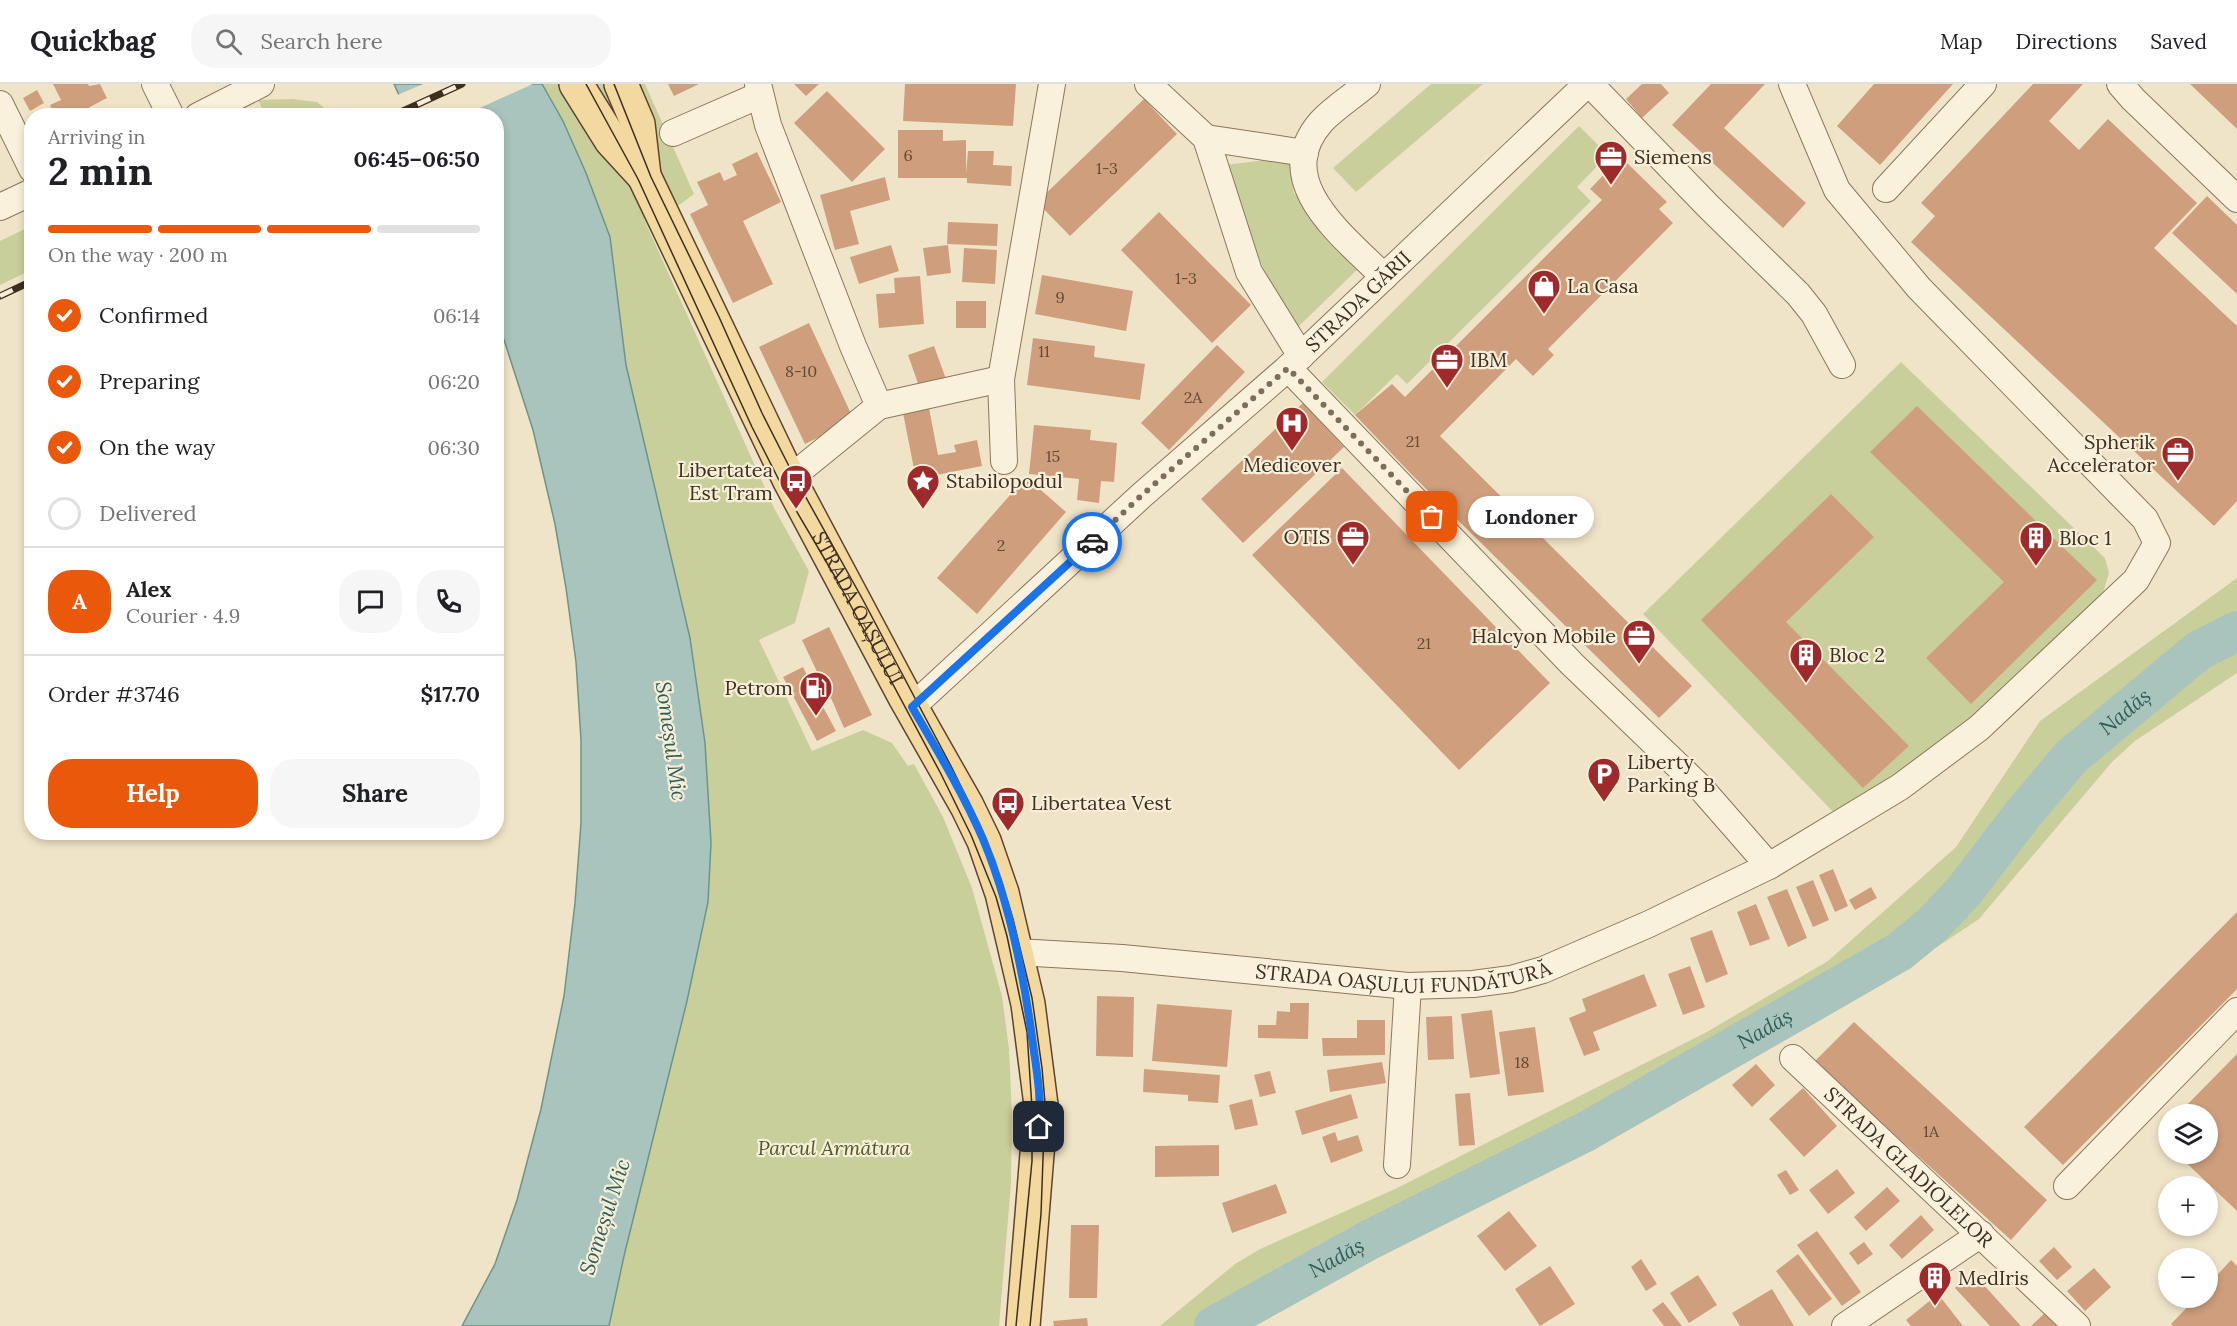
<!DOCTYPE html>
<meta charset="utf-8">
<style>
body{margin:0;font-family:Lora,serif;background:#f6f6f6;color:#202124;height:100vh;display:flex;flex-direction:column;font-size:22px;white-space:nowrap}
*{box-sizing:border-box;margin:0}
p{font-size:20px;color:#757577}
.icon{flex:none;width:33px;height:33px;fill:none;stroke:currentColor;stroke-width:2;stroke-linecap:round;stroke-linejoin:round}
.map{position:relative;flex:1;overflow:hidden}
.drawer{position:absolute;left:24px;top:24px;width:480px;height:732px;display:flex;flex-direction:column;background:#fff;border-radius:24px;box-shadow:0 3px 9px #0003}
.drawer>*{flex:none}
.controls{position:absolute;left:2158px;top:1020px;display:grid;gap:12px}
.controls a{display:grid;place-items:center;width:60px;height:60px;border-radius:50%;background:#fff;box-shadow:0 3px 9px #0003;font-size:30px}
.pin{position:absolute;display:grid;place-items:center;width:51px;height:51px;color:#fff;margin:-26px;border-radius:12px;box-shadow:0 3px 9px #0006}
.courier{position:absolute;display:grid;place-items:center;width:60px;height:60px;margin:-30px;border:4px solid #1a73e8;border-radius:50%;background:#fff;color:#222;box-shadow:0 2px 8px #0007}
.bubble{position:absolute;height:42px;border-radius:21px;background:#fff;box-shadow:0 3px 9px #0003;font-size:20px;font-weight:700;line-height:42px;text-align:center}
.head em{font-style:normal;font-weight:700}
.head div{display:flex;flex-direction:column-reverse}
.head{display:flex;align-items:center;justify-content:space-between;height:102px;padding:0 24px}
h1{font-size:39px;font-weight:700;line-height:45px}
.bar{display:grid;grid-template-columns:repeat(4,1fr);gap:9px 6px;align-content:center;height:72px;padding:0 24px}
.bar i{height:8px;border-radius:4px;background:#e0e0e0}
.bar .current{background:#ea580c}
.bar p{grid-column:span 4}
.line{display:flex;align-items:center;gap:15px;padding:0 24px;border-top:2px solid #e0e0e0}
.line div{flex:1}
.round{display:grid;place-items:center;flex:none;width:63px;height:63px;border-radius:24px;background:#f6f6f6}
ol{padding:0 24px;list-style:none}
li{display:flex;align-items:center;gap:18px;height:66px}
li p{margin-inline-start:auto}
li .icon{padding:6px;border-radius:50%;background:#ea580c;color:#fff;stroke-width:4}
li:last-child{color:#757577}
li i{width:33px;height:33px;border:3px solid #e0e0e0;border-radius:50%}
.button{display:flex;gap:12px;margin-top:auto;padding:12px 24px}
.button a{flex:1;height:69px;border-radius:24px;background:#ea580c;color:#fff;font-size:24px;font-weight:700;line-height:69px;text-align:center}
.button a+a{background:#f6f6f6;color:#202124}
header{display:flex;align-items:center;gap:36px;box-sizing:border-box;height:84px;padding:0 30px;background:#fff;border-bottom:2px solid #e0e0e0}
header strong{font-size:28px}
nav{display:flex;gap:33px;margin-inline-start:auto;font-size:21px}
.search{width:420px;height:54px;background:#f6f6f6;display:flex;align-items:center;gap:15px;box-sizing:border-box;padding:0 21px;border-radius:24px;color:#757577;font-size:22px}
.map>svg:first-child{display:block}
.green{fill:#c9cf9b}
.water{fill:#a9c4bc;stroke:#6f938a;stroke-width:1.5}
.pier{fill:#f0e4c8}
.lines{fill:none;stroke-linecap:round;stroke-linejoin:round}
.river{stroke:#a9c4bc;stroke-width:40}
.building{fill:#cf9f7d}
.minor-casing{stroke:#8d765c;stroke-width:28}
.major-casing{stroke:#5b4430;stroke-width:36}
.minor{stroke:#faf1dc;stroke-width:26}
.major{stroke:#f3d9a0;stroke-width:33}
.tram{stroke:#3d2e20;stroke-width:1.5}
.rail-casing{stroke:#3d2e20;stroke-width:7}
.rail{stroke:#f7eed8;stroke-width:4.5;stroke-dasharray:14;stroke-linecap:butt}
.done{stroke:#7c6e5b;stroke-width:6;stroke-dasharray:0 10.8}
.route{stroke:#1a73e8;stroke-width:8}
.labels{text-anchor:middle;stroke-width:4.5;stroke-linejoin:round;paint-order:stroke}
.number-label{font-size:16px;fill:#624a37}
.poi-label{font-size:20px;fill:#3d2e20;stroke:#f7eed8;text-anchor:start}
.street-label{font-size:20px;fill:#3d2e20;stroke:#f7eed8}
.park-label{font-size:20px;font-style:italic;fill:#4d5a26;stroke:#f7eed8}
.water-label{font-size:21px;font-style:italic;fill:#2f5d5a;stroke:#f7eed8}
</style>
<header>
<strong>Quickbag</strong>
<div class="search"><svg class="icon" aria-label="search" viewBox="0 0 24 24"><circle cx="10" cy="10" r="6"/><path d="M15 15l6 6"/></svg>Search here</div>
<nav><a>Map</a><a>Directions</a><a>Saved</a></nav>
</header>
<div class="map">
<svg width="2237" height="1242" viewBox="0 0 2237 1242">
<rect width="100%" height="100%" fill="#f0e4c8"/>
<path class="green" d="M542,0h103l49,110 -15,11 -35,14 130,289 35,63 -14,52 -36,17 53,111 51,-21 29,13 16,23 6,-2 29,53 29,71 30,108 7,53 3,66 -1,69 -12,142h-390l15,-70 42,-174 24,-444 -64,-273 -16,-128 -24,-64 -23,-52z
M1431,0h52l-127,108 -23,-24z
M293,15l24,3 16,13h-70l2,-1 -7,-14z
M1579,42l29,29 -31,32 14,14 -184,183 -10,-10 -42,41 -33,-33z
M1290,73l4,36 69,71 -65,63 -35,-59 -38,-103z
M31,142v44l-31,15v-44z
M1901,278l204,196 4,15 -6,20 -131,125 -79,61 -56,37 -194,-202z
M2237,494v95l-102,68 -23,21 -133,157 -42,28 -169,98 -270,145 -266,136h-72l75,-62 25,-15 135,-60 310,-156 123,-72 128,-114 84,-126z"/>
<path class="water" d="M394,0h148l21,37 23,52 24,64 16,128 64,273 15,105 6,100 -3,59 -21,99 -63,255 -15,70h-147l33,-62 22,-64 24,-91 23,-113 11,-93 6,-80v-83l-5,-78 -10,-74 -11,-64 -22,-94 -36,-112 -1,-202 -88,-1z"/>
<path class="pier" d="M423,0h110l-69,31 -59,1 -10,-20z"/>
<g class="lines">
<path class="river" id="s1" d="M1214,1242l155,-86 218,-109 312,-179 33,-27 32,-34 59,-77 48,-57 127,-106 39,-20"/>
</g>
<path class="building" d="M53,0h35l1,2 11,-2 7,14 -34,18h-18l-5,-11 11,-5z
M668,0h31l-25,12z
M794,0h25l-13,12z
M905,0h111l-3,42 -110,-5z
M1642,0h19l8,9 -27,25 -16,-19z
M1711,0h54l-41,44 82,75 -23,25 -111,-103z
M1874,0h79l-73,81 -43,-39z
M2033,0h50l-34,37 30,29 29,-31 89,84 -43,45 83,78v175l-23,25 -303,-284 24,-26 -14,-13z
M2190,0h47v45z
M37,6l7,13 -14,8 -7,-13z
M827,7l58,58 -33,33 -58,-59z
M1144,15l33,35 -107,102 -33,-34z
M898,46h45v11l23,-1v33l2,-22h26l-1,14 19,1 -1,20 -44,-3v-5h-69z
M757,68l24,50 -38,19 30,63 -40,19 -43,-89 18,-9 -11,-23 23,-10 4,9 13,-6 -5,-11z
M1621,73l46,45 -8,7 14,14 -125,126 6,6 -21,21 -17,-17 -76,77 252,250 -33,32 -248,-244 -56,-59 37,-31 13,13 197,-197 -12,-11z
M885,93l5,23 -40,11 9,33 -24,6 -15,-55z
M2207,112l30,29v69l-65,-61z
M1159,128l92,93 -39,38 -91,-93z
M948,138l50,2 -1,22 -50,-2z
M891,161l8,26 -40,13 -9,-27z
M948,161l3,28 -24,3 -4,-28z
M964,164l33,2 -2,34 -33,-2z
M1042,191l91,16 -7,40 -91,-17z
M920,192l4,48 -45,4 -3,-34 19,-1 -1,-15z
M956,217h30v27h-30z
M809,239l45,97 -49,24 -46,-97z
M1033,254l62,8 -1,11 51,7 -5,36 -113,-15z
M1217,261l28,27 -76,78 -28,-27z
M934,262l12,33 -26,10 -12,-34z
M1303,319l41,44 -101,96 -42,-44z
M1917,322l180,174 -126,124 -45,-46 78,-76 -134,-130z
M929,324l9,47 18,-3 -2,-7 23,-5 5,26 -66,13 -13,-66z
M1034,341l57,5 -1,10 27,3 -3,39 -13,-1 -2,22 -22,-3 2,-21 -50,-5z
M1342,384l208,215 -91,87 -207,-215z
M1026,393l40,35 -89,102 -40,-36z
M1831,410l43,43 -88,85 123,124 -46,42 -162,-168z
M829,543l43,88 -28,13 -13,-30 -10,5 15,28 -19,10 -34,-64 20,-10 8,16 9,-5 -18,-38z
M1833,785l15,37 -13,6 -16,-37z
M1813,796l16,40 -16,7 -17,-40z
M1871,803l6,11 -22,12 -6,-10z
M1787,805l20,49 -19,9 -21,-50z
M1756,820l14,35 -20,7 -13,-34z
M2237,828v77l-174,176 -39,-38z
M1712,846l16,44 -22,9 -16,-45z
M1690,882l15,41 -22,8 -15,-41z
M1644,890l13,32 -64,26 7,18 -16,6 -15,-38 17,-7 -4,-12z
M1097,912l37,1 -1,60 -37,-1z
M1290,919h19l-1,36 -50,-1v-13h18l1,-14 13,1z
M1157,920l75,6 -5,57 -75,-6z
M1492,926l8,64 -30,4 -9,-64z
M1452,932l2,43 -26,1 -2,-43z
M1357,936h28v35l-62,1 -1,-18h35z
M1854,938l193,178 -36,40 -197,-178z
M1535,943l9,65 -36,4 -9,-64z
M2237,970v157l-60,-57h31v-40h-30z
M1382,978l4,21 -56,9 -3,-22z
M1756,980l19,21 -23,22 -20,-22z
M1144,985l76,6 -2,28 -30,-2v-6l-45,-3z
M1270,987l6,22 -16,4 -6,-22z
M1803,1004l34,38 -33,31 -35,-38z
M1470,1009l5,52 -16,1 -4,-52z
M1351,1010l7,24 -56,17 -7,-24z
M1252,1015l6,26 -23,5 -6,-25z
M2169,1039v22l-11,-10z
M1335,1048l3,9 20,-6 5,16 -32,12 -9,-26z
M1219,1061v31l-64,1v-31z
M1837,1085l18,24 -27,21 -19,-24z
M1786,1086l13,20 -9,5 -13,-20z
M1276,1100l11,29 -55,20 -10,-30z
M1887,1103l13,14 -34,30 -12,-14z
M1509,1127l28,35 -32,25 -28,-35z
M1921,1131l13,15 -32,29 -13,-14z
M1071,1141h28l-2,73h-28z
M1817,1147l44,61 -19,14 -45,-61z
M1864,1158l9,12 -15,11 -9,-12z
M2054,1163l18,20 -15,13 -18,-19z
M1798,1170l34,45 -23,17 -33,-45z
M1641,1175l16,25 -11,7 -15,-24z
M2231,1176l6,6v60h-64l-2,-2 25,-26h12v-13z
M1550,1182l25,38 -35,22 -25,-37z
M2094,1184l17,19 -26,24 -18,-20z
M1972,1188l49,54h-31l-35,-38z
M1698,1191l19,30 -28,18 -19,-30z
M1772,1205l22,37h-54l-8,-13z
M1938,1210l25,32h-52l-5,-6z
M1663,1218l19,24h-18l-12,-16z
M2046,1228l12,14h-27z
M1087,1234l1,8h-34l-1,-5z"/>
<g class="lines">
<g class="minor-casing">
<g id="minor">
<path d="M155,0l16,32"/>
<path d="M758,0l10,41 85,221 26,60 -90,73"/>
<path d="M1148,0l58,54 43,134 52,84"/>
<path d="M1367,0c-15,13 -33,24 -46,38 -52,60 24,115 63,155"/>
<path d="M1590,0l119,123 89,87 16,20 28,51"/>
<path d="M2120,0l13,15 104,100"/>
<path d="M0,20l32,65"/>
<path d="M198,32l63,-32"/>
<path d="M673,49l87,-38"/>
<path d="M1206,54l99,15"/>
<path d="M1886,105l97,-105"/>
<path d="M0,123l32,-15"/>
<path d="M1288,284l284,296 128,123 69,79"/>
<path d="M879,322l122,-27"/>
<path d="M1004,377l-3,-82 51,-295"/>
<path id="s2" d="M912,623l230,-212 146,-127 299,-284"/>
<path id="s3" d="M1017,868l105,6 286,28 65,-2 38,-5 32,-9 106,-46 120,-58 131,-79 79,-59 157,-148 21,-37 -12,-24 -226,-231 -82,-98 -45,-106"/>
<path id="s4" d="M1793,974l284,268"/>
<path d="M1397,1081l11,-179"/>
<path d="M2067,1102l170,-175"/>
<path d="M1845,1242l136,-92"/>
</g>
</g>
<g class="major-casing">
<g id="major">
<path id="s5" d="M576,0l35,56 33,36 145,303 115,216 63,111 17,35 18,52 26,111 13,101 -18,221"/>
<path d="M621,0l17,40 6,52"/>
</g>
</g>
<use href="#minor" class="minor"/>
<use href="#major" class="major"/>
<path class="tram" d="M586,0l52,95 114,248 32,63 53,90 104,194 30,61 25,62 11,39 20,96 5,76v53l-16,165
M614,0l37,93 68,140 43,96 32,63 69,124 89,168 22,45 27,67 12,39 19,79 10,70 3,35 -4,111 -11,112"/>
<g class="rail-casing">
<path id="rail" d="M392,32l70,-32
M0,212l32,-15"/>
</g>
<use href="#rail" class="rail"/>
</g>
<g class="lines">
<path class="done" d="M1092,458l50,-47 146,-127 144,149"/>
<path class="route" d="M1039,1043c3,-30 -3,-60 -7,-90 -9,-66 -23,-136 -49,-198 -20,-46 -46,-89 -71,-132l180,-165"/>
</g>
<defs>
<g id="office-pin" transform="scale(1.725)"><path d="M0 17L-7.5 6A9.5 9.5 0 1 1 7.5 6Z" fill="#9e2a2b" stroke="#f7eed8"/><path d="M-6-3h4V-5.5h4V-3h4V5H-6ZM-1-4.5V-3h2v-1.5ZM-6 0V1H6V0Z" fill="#fff"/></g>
<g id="shop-pin" transform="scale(1.725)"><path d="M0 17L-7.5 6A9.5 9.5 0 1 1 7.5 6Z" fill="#9e2a2b" stroke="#f7eed8"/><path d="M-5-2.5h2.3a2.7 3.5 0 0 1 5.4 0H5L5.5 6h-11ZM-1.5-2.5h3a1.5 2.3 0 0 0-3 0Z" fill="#fff"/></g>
<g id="hospital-pin" transform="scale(1.725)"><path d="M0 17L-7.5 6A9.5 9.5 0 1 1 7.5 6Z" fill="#9e2a2b" stroke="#f7eed8"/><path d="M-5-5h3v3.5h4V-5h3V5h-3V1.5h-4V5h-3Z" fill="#fff"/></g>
<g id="bus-pin" transform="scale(1.725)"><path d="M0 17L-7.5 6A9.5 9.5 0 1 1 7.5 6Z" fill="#9e2a2b" stroke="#f7eed8"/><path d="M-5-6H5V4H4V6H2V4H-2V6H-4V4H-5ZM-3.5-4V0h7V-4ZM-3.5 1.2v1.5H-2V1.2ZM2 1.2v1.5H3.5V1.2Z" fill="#fff"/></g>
<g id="sight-pin" transform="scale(1.725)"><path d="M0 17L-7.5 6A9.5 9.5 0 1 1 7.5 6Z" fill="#9e2a2b" stroke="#f7eed8"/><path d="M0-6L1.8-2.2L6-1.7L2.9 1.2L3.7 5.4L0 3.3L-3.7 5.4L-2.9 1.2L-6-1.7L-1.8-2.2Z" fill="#fff"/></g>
<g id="building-pin" transform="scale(1.725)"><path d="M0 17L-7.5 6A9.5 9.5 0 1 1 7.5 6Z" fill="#9e2a2b" stroke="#f7eed8"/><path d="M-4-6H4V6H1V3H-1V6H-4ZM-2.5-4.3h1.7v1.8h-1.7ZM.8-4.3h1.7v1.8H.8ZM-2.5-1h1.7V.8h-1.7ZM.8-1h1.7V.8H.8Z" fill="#fff"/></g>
<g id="fuel-pin" transform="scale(1.725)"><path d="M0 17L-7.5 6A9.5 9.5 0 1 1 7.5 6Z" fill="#9e2a2b" stroke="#f7eed8"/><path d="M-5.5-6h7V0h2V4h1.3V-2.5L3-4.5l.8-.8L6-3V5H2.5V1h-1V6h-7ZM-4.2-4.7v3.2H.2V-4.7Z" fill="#fff"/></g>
<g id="parking-pin" transform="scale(1.725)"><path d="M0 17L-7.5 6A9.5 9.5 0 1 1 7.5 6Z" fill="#9e2a2b" stroke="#f7eed8"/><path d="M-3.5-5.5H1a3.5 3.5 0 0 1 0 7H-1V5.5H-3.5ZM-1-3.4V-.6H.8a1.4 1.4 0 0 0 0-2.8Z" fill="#fff"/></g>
</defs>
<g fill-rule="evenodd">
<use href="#office-pin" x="1611" y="73"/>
<use href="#shop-pin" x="1544" y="202"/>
<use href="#office-pin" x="1447" y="276"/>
<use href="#hospital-pin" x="1292" y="339"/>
<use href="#office-pin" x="2178" y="369"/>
<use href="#bus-pin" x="796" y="397"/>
<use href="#sight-pin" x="923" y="397"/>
<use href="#office-pin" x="1353" y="453"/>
<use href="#building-pin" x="2036" y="454"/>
<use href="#office-pin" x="1639" y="552"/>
<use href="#building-pin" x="1806" y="571"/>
<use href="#fuel-pin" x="816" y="604"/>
<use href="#parking-pin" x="1604" y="690"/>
<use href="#bus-pin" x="1008" y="719"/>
<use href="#building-pin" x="1935" y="1194"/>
</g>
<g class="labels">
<g class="number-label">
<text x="908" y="77">6</text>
<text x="1107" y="90">1-3</text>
<text x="1186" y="200">1-3</text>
<text x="1060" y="219">9</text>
<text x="1044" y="273">11</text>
<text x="801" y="293">8-10</text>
<text x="1193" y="319">2A</text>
<text x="1413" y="363">21</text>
<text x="1053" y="378">15</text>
<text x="1001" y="467">2</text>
<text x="1424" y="565">21</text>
<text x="1522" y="984">18</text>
<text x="1931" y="1053">1A</text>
</g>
<g class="poi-label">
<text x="1634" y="80">Siemens</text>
<text x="1567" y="209">La Casa</text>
<text x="1470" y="283">IBM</text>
<text x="2155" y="365" text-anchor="end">Spherik<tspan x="2155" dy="23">Accelerator</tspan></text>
<text x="1292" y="388" text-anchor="middle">Medicover</text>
<text x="773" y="393" text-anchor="end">Libertatea<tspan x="773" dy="23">Est Tram</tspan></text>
<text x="946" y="404">Stabilopodul</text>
<text x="1330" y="460" text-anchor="end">OTIS</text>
<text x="2059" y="461">Bloc 1</text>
<text x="1616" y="559" text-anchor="end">Halcyon Mobile</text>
<text x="1829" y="578">Bloc 2</text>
<text x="793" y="611" text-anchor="end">Petrom</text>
<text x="1627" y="685">Liberty<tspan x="1627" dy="23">Parking B</tspan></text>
<text x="1031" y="726">Libertatea Vest</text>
<text x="1958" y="1201">MedIris</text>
</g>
<g class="street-label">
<text dy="7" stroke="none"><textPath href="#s2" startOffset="603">STRADA GĂRII</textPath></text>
<text dy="7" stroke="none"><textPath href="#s5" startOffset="597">STRADA OAȘULUI</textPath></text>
<text dy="7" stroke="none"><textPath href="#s3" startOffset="388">STRADA OAȘULUI FUNDĂTURĂ</textPath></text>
<text dy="7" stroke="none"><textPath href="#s4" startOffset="159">STRADA GLADIOLELOR</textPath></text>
</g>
<g class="park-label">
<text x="834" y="1071">Parcul Armătura</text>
</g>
<g class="water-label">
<text dy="7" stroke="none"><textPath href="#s1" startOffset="1112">Nadăș</textPath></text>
<text transform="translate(671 657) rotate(82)" y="7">Someșul Mic</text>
<text dy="7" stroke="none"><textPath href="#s1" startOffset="626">Nadăș</textPath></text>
<text transform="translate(605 1133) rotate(-72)" y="7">Someșul Mic</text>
<text dy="7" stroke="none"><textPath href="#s1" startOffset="140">Nadăș</textPath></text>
</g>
</g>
</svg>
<div class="controls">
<a><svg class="icon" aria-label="layers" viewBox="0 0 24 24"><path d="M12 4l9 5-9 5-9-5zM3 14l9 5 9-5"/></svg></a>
<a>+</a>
<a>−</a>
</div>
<div class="pin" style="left:1432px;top:433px;background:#ea580c"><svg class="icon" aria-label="bag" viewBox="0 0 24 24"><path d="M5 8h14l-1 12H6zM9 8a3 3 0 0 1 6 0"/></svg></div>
<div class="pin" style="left:1039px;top:1043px;background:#1f2937"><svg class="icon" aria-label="home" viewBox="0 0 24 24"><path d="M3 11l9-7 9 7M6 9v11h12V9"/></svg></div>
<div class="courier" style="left:1092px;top:458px"><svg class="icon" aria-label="car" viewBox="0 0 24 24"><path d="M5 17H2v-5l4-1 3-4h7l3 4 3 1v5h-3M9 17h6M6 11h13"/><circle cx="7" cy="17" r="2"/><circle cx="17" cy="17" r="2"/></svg></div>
<div class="bubble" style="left:1468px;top:412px;width:126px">Londoner</div>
<section class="drawer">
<div class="head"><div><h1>2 min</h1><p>Arriving in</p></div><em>06:45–06:50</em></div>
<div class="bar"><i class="current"></i><i class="current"></i><i class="current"></i><i></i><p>On the way · 200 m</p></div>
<ol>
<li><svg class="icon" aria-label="check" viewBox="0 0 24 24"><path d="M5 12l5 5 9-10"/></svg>Confirmed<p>06:14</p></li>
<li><svg class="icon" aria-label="check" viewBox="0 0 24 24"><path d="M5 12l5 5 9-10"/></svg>Preparing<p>06:20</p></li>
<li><svg class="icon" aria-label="check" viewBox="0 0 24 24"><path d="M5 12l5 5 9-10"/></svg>On the way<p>06:30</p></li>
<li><i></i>Delivered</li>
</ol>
<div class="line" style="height:108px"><b class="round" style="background:#ea580c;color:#fff">A</b><div><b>Alex</b><p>Courier · 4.9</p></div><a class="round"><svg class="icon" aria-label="chat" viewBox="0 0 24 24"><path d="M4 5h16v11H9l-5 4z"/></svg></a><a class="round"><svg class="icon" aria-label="phone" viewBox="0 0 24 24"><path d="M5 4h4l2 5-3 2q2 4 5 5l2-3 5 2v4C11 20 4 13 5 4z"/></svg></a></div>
<div class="line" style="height:78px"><div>Order #3746</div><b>$17.70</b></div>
<div class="button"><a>Help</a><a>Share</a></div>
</section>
</div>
